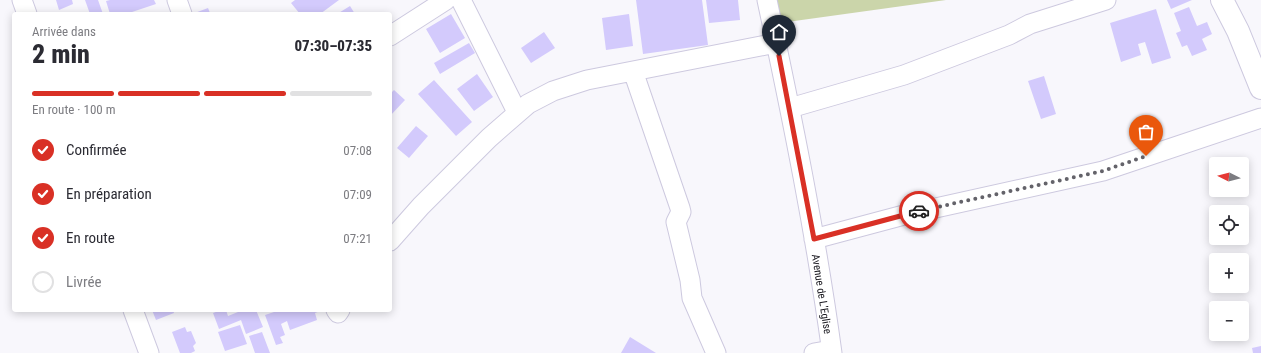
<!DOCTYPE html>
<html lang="fr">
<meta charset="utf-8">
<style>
body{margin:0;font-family:"Roboto Condensed",sans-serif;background:#f2f2f3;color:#2b2b33;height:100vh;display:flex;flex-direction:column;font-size:15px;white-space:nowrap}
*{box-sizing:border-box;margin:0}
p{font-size:13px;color:#7c7c81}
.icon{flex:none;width:22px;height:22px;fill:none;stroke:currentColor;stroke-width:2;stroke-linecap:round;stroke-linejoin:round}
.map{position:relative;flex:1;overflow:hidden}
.drawer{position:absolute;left:12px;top:12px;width:380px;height:300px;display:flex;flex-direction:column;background:#fff;border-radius:4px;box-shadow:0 2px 10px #0003}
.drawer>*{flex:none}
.needle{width:26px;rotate:276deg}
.tools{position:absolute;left:1209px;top:157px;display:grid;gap:8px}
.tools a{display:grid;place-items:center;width:40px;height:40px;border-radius:4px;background:#fff;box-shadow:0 2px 10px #0003;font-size:20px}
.pin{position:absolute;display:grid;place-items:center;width:34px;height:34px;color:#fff;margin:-41px -17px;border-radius:50% 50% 50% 0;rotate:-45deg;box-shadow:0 0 4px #0007}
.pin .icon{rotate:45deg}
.courier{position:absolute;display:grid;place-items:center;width:40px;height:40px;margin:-20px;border:3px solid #d93025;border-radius:50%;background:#fff;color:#222;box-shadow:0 1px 5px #0007}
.headline em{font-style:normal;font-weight:800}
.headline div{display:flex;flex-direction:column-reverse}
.headline{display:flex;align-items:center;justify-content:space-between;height:68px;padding:0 20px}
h1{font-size:26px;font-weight:800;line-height:30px}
.bar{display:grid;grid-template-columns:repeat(4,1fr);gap:6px 4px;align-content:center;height:48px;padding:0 20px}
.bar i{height:5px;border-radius:3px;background:#e1e1e2}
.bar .on{background:#d93025}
.bar p{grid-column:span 4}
ol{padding:0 20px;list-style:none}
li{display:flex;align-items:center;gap:12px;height:44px}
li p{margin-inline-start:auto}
li .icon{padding:4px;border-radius:50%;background:#d93025;color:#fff;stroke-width:4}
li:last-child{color:#7c7c81}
li i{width:22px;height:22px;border:2px solid #e1e1e2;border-radius:50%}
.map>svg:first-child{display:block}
.green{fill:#cbd5aa}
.building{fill:#d3cafc}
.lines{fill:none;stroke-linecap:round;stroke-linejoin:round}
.street-casing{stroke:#cdc9df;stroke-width:21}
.secondary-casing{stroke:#cdc9df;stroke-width:24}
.street{stroke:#fff;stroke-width:19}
.secondary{stroke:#fff;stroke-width:22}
.done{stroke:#64636a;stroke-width:4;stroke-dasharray:0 7.2}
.route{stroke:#d93025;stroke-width:5}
.labels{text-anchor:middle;stroke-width:3.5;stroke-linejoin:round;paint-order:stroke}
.street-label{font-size:11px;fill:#15141b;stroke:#fff}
</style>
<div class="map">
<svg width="1261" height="353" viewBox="0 0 1261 353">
<rect width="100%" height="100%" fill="#f8f7fc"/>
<path class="green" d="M776,0h170l-166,23z"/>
<path class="building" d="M56,0h16l1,4 -14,6z
M85,0h13l5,14h-13z
M110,0h44l2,4 -30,10h-16l-4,-13z
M295,0h44l-19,14h-20l-9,-11z
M636,0h66l6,45 -65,9z
M706,0h32l2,20 -31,3z
M1167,0h25l-21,9z
M350,6l5,8h-18z
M1189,7l8,19 10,-4 5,12 -10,5 5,11 -15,6 -5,-11 -5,2 -6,-14 5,-2 -7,-18z
M208,8l2,5 4,-1v2h-22z
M1156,9l15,49 -19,6 -7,-22 -7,2 3,11 -20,7 -11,-39z
M451,14l14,24 -25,15 -14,-24z
M629,14l4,32 -27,4 -4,-32z
M544,32l11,16 -24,15 -10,-15z
M469,43l6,10 -35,21 -6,-11z
M477,74l16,23 -19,14 -17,-22z
M1044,76l12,38 -15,5 -13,-38z
M434,80l38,42 -16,14 -38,-42z
M394,90l11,10 -15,16v-22z
M416,126l12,10 -19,22 -12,-10z
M152,310h21l1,3 -18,7z
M221,310h5l2,6 10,-4 -1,-2h19l7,17 -17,7 -5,-14 -22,9 -6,-16z
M280,310h43l-8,3 2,7 -27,10 -3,-9 -6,3 4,11 -5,2 3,6 -7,2 -11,-30z
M240,325l7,19 -22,7 -7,-19z
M185,327l2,5 4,-1 5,12 -3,3 2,5 -4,2h-11l-8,-21z
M262,332l8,21h-15l-6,-17z
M630,337l26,16h-35z
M1261,346v7h-8l-1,-5z"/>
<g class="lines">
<g class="street-casing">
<path id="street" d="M22,0l5,14
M177,0l5,14
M461,0l56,112
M767,0c25,117 49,235 65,353
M390,36l56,-36
M633,71l47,137 1,4 -5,10 14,58 2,18 24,55
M790,108l114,-33 105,-40 21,-11 76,-24
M814,239l90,-24 199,-44 158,-53
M390,241l31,-35 68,-68 39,-34 25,-13 34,-11 189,-37
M133,310l16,43
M336,310l2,3 2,-3
M814,353l17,-3"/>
</g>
<g class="secondary-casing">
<path id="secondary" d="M1222,0l16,31 23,57"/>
</g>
<use href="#street" class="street"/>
<use href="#secondary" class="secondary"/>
</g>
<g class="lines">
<path class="done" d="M919,211l184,-40 43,-15"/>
<path class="route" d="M779,56l35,183 105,-28"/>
</g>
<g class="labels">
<g class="street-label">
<text transform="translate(822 294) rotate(81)" y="4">Avenue de L'Eglise</text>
</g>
</g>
</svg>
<div class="tools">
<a><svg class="needle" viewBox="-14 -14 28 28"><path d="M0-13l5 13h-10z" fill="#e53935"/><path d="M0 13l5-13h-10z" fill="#7c7c81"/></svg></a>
<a><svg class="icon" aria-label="locate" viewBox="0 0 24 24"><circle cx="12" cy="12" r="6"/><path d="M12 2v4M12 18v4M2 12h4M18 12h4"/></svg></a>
<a>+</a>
<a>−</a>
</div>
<div class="pin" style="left:1146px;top:156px;background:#ea580c"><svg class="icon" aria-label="bag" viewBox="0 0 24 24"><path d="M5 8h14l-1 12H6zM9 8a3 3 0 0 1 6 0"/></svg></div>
<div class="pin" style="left:779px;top:56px;background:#1f2937"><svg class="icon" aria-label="home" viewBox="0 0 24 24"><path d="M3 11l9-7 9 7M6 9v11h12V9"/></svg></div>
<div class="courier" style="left:919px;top:211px"><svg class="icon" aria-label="car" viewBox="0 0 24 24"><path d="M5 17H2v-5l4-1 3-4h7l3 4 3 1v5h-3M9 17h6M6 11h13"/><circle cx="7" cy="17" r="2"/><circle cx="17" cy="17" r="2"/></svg></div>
<section class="drawer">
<div class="headline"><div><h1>2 min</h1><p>Arrivée dans</p></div><em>07:30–07:35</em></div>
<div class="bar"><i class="on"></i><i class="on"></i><i class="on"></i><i></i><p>En route · 100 m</p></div>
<ol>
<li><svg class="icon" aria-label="check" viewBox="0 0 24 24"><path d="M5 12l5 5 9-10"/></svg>Confirmée<p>07:08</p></li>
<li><svg class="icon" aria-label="check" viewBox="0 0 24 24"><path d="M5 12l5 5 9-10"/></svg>En préparation<p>07:09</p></li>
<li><svg class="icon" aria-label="check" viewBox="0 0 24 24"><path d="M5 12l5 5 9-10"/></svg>En route<p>07:21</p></li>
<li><i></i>Livrée</li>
</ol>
</section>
</div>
